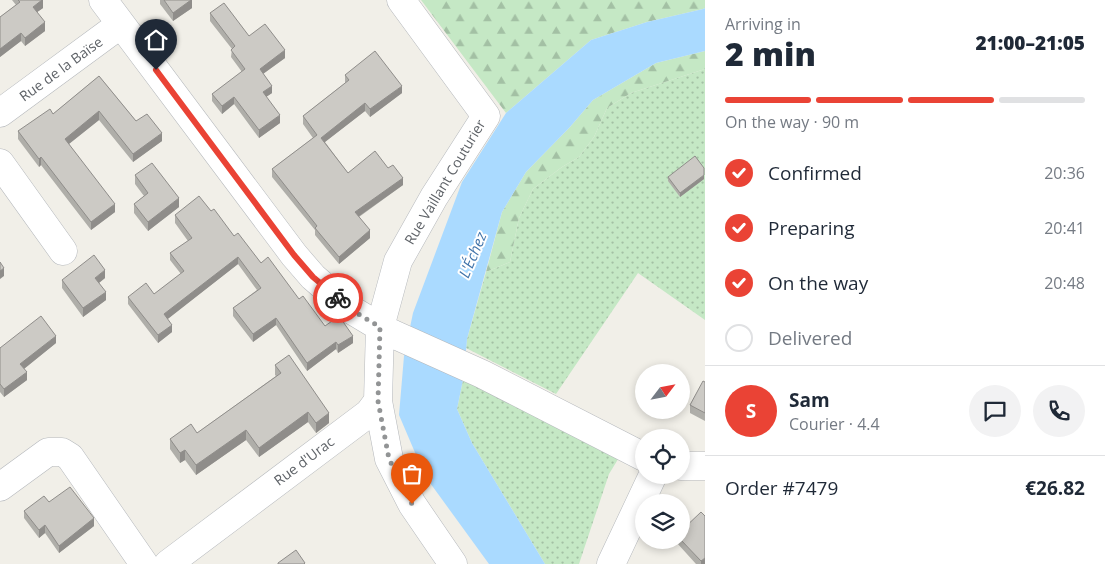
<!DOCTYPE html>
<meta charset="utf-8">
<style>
body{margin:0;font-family:"Open Sans",sans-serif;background:#f2f2f3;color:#1f2937;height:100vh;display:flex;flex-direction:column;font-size:19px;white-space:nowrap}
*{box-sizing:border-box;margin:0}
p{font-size:16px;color:#747a83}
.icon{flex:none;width:28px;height:28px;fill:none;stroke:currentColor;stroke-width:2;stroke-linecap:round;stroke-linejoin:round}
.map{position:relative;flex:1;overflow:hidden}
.details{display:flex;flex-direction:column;background:#fff;width:400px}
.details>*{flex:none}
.needle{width:32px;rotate:58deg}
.controls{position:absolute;left:635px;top:364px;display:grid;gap:10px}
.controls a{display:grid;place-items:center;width:55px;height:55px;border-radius:50%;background:#fff;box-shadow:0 2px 8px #0003;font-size:25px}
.pin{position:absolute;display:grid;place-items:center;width:42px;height:42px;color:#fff;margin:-51px -21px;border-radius:50% 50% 50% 0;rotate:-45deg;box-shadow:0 0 5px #0007}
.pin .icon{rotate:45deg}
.courier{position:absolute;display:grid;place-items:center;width:50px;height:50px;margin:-25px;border:4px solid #ea4335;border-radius:50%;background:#fff;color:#222;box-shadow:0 1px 6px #0007}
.head em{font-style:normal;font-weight:800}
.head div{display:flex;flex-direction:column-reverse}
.head{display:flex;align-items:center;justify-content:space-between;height:85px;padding:0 20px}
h1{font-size:32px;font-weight:800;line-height:38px}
.bar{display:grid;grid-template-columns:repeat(4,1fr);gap:8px 5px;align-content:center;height:60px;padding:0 20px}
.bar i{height:6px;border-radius:4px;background:#e0e1e3}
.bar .selected{background:#ea4335}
.bar p{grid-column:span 4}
.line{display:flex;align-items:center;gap:12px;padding:0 20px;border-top:1px solid #e0e1e3}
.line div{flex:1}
.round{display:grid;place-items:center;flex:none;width:52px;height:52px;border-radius:26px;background:#f2f2f3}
ol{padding:0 20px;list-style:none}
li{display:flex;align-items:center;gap:15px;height:55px}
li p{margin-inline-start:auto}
li .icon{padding:5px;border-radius:50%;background:#ea4335;color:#fff;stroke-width:4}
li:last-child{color:#747a83}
li i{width:28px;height:28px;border:2px solid #e0e1e3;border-radius:50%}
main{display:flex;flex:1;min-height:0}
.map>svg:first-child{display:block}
.grass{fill:url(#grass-dots)}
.forest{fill:url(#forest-firs)}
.water{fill:#aadaff}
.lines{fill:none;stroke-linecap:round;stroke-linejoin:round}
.minor-casing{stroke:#b5b8bc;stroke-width:29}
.minor{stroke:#fff;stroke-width:28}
.wall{fill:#afaea9}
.shaded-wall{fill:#8f8d8a}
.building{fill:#cccac5;stroke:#8f8d8a}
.done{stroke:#929495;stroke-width:5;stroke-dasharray:0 9}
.route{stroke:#ea4335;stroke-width:6}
.labels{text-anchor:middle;stroke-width:4;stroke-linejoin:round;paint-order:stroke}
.street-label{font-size:14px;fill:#5f6368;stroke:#fff}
.water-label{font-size:15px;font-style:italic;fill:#4174aa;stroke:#fff}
</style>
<main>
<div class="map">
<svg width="705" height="564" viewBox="0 0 705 564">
<defs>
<pattern id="grass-dots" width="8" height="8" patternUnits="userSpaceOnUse" patternTransform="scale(1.25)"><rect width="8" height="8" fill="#c5e8c5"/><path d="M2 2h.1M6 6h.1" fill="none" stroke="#a3c0a4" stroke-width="1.8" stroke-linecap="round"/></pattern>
<pattern id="forest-firs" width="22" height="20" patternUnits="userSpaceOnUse" patternTransform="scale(1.25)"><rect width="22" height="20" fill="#c5e8c5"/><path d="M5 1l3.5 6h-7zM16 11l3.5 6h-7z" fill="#a3c0a4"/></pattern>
</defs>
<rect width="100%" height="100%" fill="#f1efe8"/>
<path class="grass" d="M705,69v251l-67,-47 -82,121 -90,-46 1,-9 19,-67 24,-10 9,-44 14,-29 29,-22 17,-10 15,-20 13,-29 24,-15z
M464,375l156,81 -11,18 -30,90h-34l-73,-121 -15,-34z"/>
<path class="forest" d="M421,0h284v8l-2,1 -56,13 -56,18 -85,73z
M705,51v18l-74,24 -24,15 -13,29 -15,20 -17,10 -29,22 -14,29 -9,44 -24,10 16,-60 24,-40 44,-45 23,-27 63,-37z"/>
<path class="water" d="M705,8v43l-49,12 -63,37 -23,27 -44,45 -24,40 -35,127 -3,36 -7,34 15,34 73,121h-56l-64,-88 -26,-61 5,-59 9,-43 49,-131 44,-69 85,-73 56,-18 56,-13z"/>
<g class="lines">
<g class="minor-casing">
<path id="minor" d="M103,0l191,255 19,22 37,32 30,18 13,7 89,40 162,83
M401,0l85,116 -52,81 -36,64 -18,66 -2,74 11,58 23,45 41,60
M0,113l121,-89
M0,163l63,88
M681,466h24
M0,487l48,-35h14l8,5 74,107
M168,564l201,-151 9,-12
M611,564l42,-89"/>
</g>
<use href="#minor" class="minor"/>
</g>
<path class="wall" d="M12,0h31v8l-6,4 8,19 -20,15 -4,-5 -21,16v-40l16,-12z
M160,0h32v8l-19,13 -13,-17z
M210,13l75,45 -22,16 9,19 -6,4 14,26 -21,15 -25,-34 -12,10 -10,-13v-7l30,-22 -11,-15 1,-8 -22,-28z
M345,75l57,18 -32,24 -5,-6 -40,31 23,31 40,-5 15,17 -44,32 11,21 -31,26 -24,-29v-5l-43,-53v-8l41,-31 -10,-14v-8l42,-33z
M99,76l37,45 26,20 -29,21 -34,-42 -30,24 46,68 -24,18 -50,-65 -2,2 -21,-28v-8l35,-17z
M135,175l44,32 -31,24 -14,-18v-9l10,-8 -9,-12z
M668,177l36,2 -24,18 -12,-16z
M211,211l23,25 91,90 28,17 -15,10 -2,-4 -29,22 -31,-46 -23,17 -20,-26v-8l24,-18 -19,-26 -71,55 5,13 -14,11 -30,-39v-7l26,-3 27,-20 -11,-14v-7l18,-12 -13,-18v-8z
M105,278l-6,5 7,17 -23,17 -21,-29v-8z
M56,343l-32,26 3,11 -23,17 -4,-5v-44z
M275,365l54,58 -13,10 -8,-11 -49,35 -13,-17 -50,35 -11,-15 -5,3 -10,-14v-10l27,-6 79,-57 -1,-1z
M705,382v39l-15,-8v-8z
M49,502l45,24 -35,27 -14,-20 -6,5 -15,-20v-7z
M677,540h4l24,24h-9l-19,-21z"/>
<path class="shaded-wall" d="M42,0h1v8l-10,7v-8z
M191,0h1v8l-19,13v-8z
M45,22v9l-20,15v-8z
M21,33v8l-21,16v-8z
M285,50v8l-25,18v-7z
M272,86v7l-9,6v-7z
M402,86v7l-32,24v-8z
M234,97v7l-12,10v-8z
M365,103v8l-44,34v-7z
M99,111v9l-34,27v-8z
M280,115v8l-21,15v-8z
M162,133v8l-29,21v-8z
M41,157v8l-2,2v-8z
M704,175v4l-24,18v-4z
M403,178v7l-48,34v-7z
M179,198v9l-31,24v-9z
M115,204v8l-24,18v-8z
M370,230v8l-31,26v-7z
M238,257v7l-74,58v-8z
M4,268v8l-4,3v-8z
M105,270v8l-10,8v-8z
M106,292v8l-23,17v-9z
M276,318v7l-23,17v-8z
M172,325v7l-14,11v-8z
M56,336v7l-36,29v-8z
M353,336v7l-15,10v-8z
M336,342v7l-29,22v-8z
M27,372v8l-23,17v-8z
M308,412v10l-49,35v-9z
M329,413v10l-13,10v-10z
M246,430v10l-50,35v-10z
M185,450v10l-5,3v-10z
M94,518v8l-35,27v-7z
M45,525v8l-6,5v-8z
M705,558v6h-4v-3z"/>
<path class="building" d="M18,0h24l-9,7 12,15 -20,16 -4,-5 -21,16v-32l20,-15z
M164,0h27l-18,13z
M224,3l25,33 16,-12 20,26 -25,19 12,17 -9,6 17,23 -21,15 -25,-33 -12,9 -10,-12 33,-25 -14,-19 4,-4 -25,-33z
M375,51l27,35 -32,23 -5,-6 -44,35 27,35 27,-22 13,17 5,-3 10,13 -48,34 15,18 -31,27 -24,-29 2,-2 -45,-57 45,-34 -14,-19 46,-36 -4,-5z
M99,76l37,45 11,-7 15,19 -29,21 -34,-43 -34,28 50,65 -24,18 -50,-65 -2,2 -21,-28 32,-22 3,5z
M695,156l9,12v7l-24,18 -12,-16z
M152,163l27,35 -31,24 -14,-18 14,-11 -13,-18z
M199,196l12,15 3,-2 20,27 4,-3 23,30 7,-6 31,42 4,-3 22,30 14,-10 14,20 -15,9 -2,-3 -29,21 -31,-45 -23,16 -20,-26 28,-20 -23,-31 -74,57 8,11 -14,10 -30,-38 18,-14 8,11 30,-23 -14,-18 22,-15 -17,-23z
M94,255l11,15 -10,8 11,14 -23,16 -21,-28z
M0,262l4,6 -4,3z
M41,316l15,20 -36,28 7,8 -23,17 -4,-5v-36z
M289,355l40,58 -13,10 -8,-11 -49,36 -13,-18 -50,35 -11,-15 -5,3 -10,-14 21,-15 6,9 84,-60 -6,-8z
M703,381l2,1v31l-15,-8z
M70,487l24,31 -35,28 -14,-21 -6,5 -15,-19 20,-15 5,6z
M701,512l4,4v42l-4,3 -20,-21v-9z
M296,550l9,13 -1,1h-26v-1z"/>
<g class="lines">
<path class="done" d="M338,298l12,11 30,18 -2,74 11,58 23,45"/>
<path class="route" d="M156,70l138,185 19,22 25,21"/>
</g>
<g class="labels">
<g class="street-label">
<text transform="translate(61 69) rotate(-36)" y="5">Rue de la Baïse</text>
<text transform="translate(445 182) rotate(-59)" y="5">Rue Vaillant Couturier</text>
<text transform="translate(304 461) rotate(-37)" y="5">Rue d'Urac</text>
</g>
<g class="water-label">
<text transform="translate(473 255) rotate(-67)" y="5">L'Échez</text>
</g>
</g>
</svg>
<div class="controls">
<a><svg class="needle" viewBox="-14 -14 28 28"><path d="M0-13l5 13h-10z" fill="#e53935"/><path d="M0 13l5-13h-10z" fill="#747a83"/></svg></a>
<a><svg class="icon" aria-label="locate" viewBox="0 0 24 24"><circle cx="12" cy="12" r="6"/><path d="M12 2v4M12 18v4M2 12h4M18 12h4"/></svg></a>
<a><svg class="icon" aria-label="layers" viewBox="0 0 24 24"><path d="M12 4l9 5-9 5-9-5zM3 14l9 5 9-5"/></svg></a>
</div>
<div class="pin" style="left:412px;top:504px;background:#ea580c"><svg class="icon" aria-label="bag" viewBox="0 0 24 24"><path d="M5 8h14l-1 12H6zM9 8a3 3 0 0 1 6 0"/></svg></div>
<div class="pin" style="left:156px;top:70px;background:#1f2937"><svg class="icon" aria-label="home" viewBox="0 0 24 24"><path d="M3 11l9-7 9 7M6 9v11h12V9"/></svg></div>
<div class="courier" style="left:338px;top:298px"><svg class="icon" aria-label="bike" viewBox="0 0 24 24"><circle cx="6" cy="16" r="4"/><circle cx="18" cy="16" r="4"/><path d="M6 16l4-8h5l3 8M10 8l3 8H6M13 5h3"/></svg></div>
</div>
<section class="details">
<div class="head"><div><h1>2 min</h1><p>Arriving in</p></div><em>21:00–21:05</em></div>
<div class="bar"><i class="selected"></i><i class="selected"></i><i class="selected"></i><i></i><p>On the way · 90 m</p></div>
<ol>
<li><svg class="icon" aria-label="check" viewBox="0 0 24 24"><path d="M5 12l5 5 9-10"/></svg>Confirmed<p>20:36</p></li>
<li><svg class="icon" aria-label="check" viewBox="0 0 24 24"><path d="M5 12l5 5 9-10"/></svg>Preparing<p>20:41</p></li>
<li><svg class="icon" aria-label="check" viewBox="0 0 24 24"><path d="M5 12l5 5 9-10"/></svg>On the way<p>20:48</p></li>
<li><i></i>Delivered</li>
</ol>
<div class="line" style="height:90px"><b class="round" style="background:#ea4335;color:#fff">S</b><div><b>Sam</b><p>Courier · 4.4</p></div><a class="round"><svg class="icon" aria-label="chat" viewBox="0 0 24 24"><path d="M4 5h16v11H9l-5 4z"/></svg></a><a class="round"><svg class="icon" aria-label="phone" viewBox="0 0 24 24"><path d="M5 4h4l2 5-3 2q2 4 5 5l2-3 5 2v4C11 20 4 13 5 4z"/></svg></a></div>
<div class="line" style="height:65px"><div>Order #7479</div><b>€26.82</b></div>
</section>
</main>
